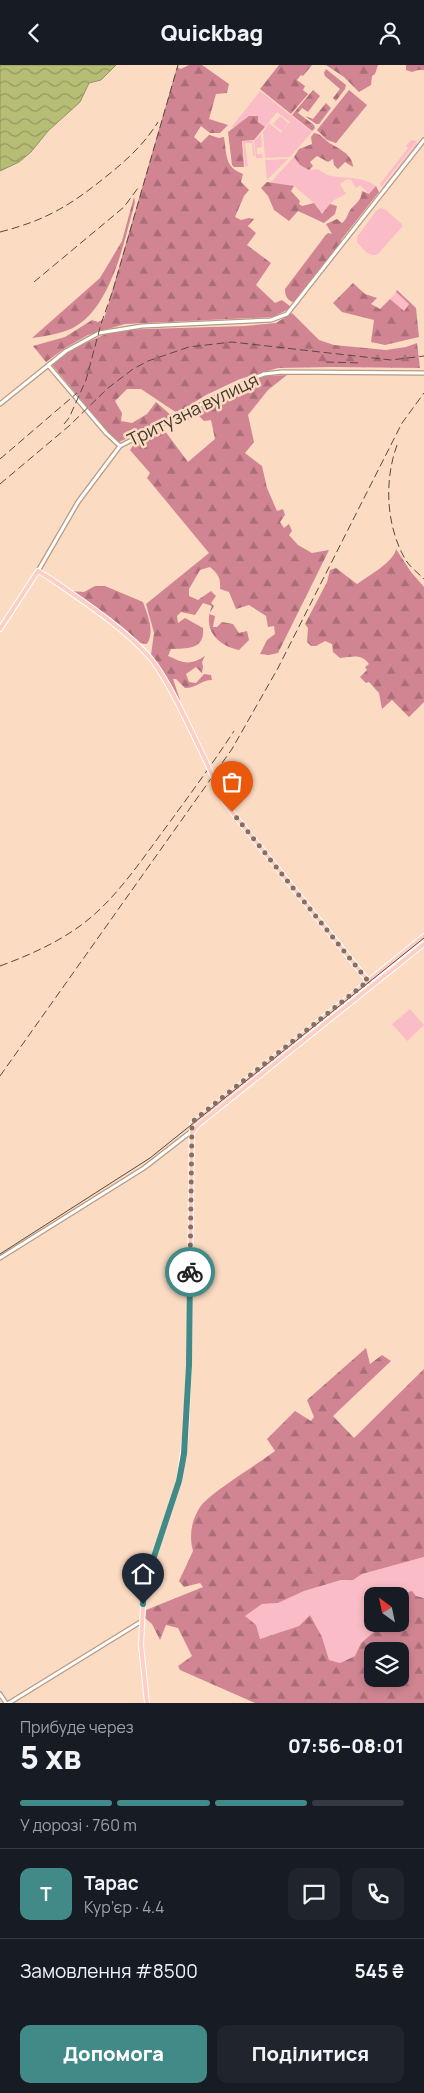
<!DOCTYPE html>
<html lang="uk">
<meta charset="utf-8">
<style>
body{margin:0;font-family:Manrope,sans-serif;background:#20242c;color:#f1f3f6;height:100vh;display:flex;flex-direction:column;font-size:19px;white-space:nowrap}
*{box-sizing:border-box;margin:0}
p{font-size:16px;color:#9ea1a6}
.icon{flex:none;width:28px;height:28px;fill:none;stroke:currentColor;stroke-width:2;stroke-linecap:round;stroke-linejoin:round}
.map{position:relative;height:1638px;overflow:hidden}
.panel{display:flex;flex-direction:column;background:#171b24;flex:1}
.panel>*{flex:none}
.needle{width:32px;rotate:327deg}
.controls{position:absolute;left:364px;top:1522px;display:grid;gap:10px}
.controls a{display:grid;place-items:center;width:45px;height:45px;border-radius:10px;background:#171b24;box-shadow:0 2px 8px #0003;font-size:25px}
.pin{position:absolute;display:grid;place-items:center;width:42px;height:42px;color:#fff;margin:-51px -21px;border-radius:50% 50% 50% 0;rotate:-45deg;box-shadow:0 0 5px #0007}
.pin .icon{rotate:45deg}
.courier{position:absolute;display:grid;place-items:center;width:50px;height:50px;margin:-25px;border:4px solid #428a87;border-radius:50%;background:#fff;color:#222;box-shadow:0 1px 6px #0007}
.head em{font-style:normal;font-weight:800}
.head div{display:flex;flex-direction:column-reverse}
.head{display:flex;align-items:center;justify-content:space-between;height:85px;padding:0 20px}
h1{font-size:32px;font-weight:800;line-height:38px}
.bar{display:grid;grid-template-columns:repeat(4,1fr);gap:8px 5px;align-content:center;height:60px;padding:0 20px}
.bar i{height:6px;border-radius:4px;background:#363941}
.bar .selected{background:#428a87}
.bar p{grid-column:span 4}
.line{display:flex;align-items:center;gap:12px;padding:0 20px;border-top:1px solid #363941}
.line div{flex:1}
.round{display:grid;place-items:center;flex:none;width:52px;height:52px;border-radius:10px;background:#20242c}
.cta{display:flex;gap:10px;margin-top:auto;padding:10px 20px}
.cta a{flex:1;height:58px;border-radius:10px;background:#428a87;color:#fff;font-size:20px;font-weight:800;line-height:58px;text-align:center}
.cta a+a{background:#20242c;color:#f1f3f6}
header{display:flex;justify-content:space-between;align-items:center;height:65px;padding:0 20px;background:#171b24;font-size:22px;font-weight:800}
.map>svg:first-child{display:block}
.green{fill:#fabdc7}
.forest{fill:url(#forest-firs);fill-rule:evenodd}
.water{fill:url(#water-waves);stroke:#94945f}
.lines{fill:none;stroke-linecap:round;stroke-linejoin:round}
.minor-casing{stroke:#b79a82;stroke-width:5.5}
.major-casing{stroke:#fff;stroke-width:6}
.minor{stroke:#fff;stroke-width:3}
.major{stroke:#fdcfc4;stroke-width:4}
.tram{stroke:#594a3e;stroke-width:1}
.rail{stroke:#594a3e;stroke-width:1;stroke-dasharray:8 4;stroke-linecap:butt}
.major-bridge-casing{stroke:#fff;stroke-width:6;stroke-linecap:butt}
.major-bridge{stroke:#fdcfc4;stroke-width:4}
.done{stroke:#837060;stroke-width:5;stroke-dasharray:0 9}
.route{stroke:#428a87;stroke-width:6}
.labels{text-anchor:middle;stroke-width:5;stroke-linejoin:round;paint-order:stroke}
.street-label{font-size:18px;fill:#43362c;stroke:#fbdbc2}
</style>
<header><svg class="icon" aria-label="back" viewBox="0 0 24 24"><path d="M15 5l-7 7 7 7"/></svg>Quickbag<svg class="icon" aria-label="person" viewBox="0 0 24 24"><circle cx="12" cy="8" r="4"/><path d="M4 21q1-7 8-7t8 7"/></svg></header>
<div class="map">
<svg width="424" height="1638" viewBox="0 0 424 1638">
<defs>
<pattern id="forest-firs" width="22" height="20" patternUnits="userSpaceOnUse" patternTransform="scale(1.25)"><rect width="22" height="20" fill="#d18593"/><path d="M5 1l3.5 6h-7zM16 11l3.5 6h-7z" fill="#ab6e78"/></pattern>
<pattern id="water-waves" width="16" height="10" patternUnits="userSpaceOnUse" patternTransform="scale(1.25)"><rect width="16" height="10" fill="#b6bd75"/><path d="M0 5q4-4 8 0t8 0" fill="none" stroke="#969a60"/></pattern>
</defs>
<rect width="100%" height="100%" fill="#fbdbc2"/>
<path class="green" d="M260,26l52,41 -22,25 -25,1 -2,-26 6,-9 12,10 1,-2 -9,-7 7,-8 8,7 -5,7 7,-8 -13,-10 -12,15 -7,-5v-6l-27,12z
M261,69l1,13 -5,1v6h5l1,4h-7l-2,-17z
M411,75l6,1 -36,46 -1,-3 28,-36 -2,-2z
M243,76h10l2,15h-2l-1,-13h-7l3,23 -3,1z
M417,77l1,3 -34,43h-2z
M294,92l15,13 9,-1c4,2 9,7 14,7 16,3 30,0 44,10l-7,8 -9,-9 -4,3 -5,-8 -4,-1 -7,5 6,10 -12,6 -12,14 -8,-11 -20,-17 -24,-3z
M288,94l-21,21 -2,-20z
M381,143l5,2 16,14v3l-24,27c-9,4 -15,-5 -21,-12v-5l19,-26z
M396,227l13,12 -6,7 -13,-12z
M410,944l14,16 -17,16 -15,-17z
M424,1492v41l-21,-4 -3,4v-2h-28v28h11l-22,19 -6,13 -15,7 -11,-3 -7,-23 -12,-22 -11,11 -39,13 -15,-23 17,-12 16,-1 26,-12 37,-11h12l9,-6z"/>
<path class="forest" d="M189,0h13l27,19 -2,9 -11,1 -7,25 19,6 -8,8h-10l-9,-7 -7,11 7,6 8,-8 10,3 5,-1c3,17 0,30 19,37l-2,8 8,8 -5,6 -9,21 6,3 8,-2 5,1 -6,7 8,7 -9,12 24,18 -15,22 19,18 7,-3 9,7 -6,4 -12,6 -148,7 -37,11 -23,13 -19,14 -13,-16 32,-9 27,-17 6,2 6,-3 73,-252 4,2z
M279,0h33l-9,11 -2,-1 -4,5 8,6 -2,4 5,4 -17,20 -31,-25z
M326,0h52l-3,9 -3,2 -1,9 -12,7 -15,-15z
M406,0h18v5h-6l-6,2 -6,-2z
M326,4l20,16 -1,4 -9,12 -3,-3 7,-9 -15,-13 -1,-3z
M313,25l7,6 -12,16 -6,-4 -4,5 16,12 1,3 -3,3 -20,-16z
M349,25l18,15 -31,38 -9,-3 -10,-10z
M326,38l5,5 -12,16h-3l-11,-8 8,3z
M249,51h9v6l7,5 -11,13 -12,1 2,26h-10l-2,-2 -4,-33z
M314,68c7,1 9,5 14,9 9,6 25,12 25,25l-8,-5 -7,7 -4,-4 -1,-6 -5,3 -11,-6 -7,6 3,4 -4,4 -9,-5 -6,-8 5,-8 13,-5 -1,-7z
M267,117l27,4 -3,5 9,10 -1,3 3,2 12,-3 8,11 8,-10 7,2 -2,8 -11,9 -26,-12 -9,10 -15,-11 -6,-14 -7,-8z
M376,121l3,6 -38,48v3l-45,58 -4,1c-5,-3 -7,-6 -7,-13l40,-53 3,-3 4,1 -6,-10 11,-5 5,4c6,-5 5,-9 9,-14 6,-7 10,-8 11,-18l7,3z
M134,132l1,5c-11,39 -23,105 -62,126 -13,6 -27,8 -41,10l68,-60 22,-37z
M353,218l12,11 12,4 -6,6 9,5 10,-10 14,12 5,-7 -13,-12 1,-2 19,18 3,29 -34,8 -14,-3 3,-22 -32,-8 -9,-9z
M292,248l27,27 15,5 52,5 20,-3 11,-4 3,25 -87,-1 -55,1 -38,11 -34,16 -29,18 -36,-24h-14l-12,12 7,12 -1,8 11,2 15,-9 9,-12 17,15 -56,26 -65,-78 20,-16 43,-19 129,-4 32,-3z
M287,310l-19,15 -20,25 6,27 -9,11 17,13 5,22 10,23 6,-2 2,6 -5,7 4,6 5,-4 3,7 -3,4 9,10 14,8 17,-3 -51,103 -9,2 -9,-1 7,-14 8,-6 -1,-8 -6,1 -2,-11 -17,-11 -13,4 -7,-17 -9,-3c1,-11 -2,-15 -10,-22l-10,3 -11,19v7l9,4 13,-9 5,5 -5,7 3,3 -5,8 6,2 -2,11h4l5,-5 11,2 6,9 8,-2 2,9 -10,10c-22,-5 -37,-21 -27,-44l-9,-3 -8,12 -14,-3 -4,4 1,7 7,-5 18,10c2,22 -16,20 -32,21l-3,7c16,7 21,10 37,0l-3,6 1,5 -1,6 -6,-6 -10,7 3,8 7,1 8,-9 7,1 1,5c-11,0 -15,8 -27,8l-9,-9h-3l7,21 -1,3 -28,-48 3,-22 -8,-29 63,-51 -62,-75 3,-5 -20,-23 6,-9 26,-14 26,35 27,-23 -4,-19 -7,1 -6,-6 -12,6 2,-8 62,-32 15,-5z
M396,484l15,23 13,15v115l-15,15 -17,-17 -10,9 -3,-16 -10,-11 -3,1 -6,-6 7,-7 -2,-3 4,-3c-8,-11 -17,-7 -29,-6l-7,-6 -1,-8 -7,-3 -9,5h-5l-4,-4 1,-14 -3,-4 22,-42 3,-12 6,-2 21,16c11,-8 37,-22 39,-35z
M95,521h10l38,16c5,14 12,29 4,42l-8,-1 -69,-52 14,1z
M366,1283l4,16 12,-9 9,6 -58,55 21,22 70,-69v188l-62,17 -9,6h-12l-37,11 -26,12 -16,1 -17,12 11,9 4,14 39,-13 11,-11 12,22 7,23 11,3 15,-7 6,-13 22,-19h17v-10l3,-7 -3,-9 3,-4 9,-3 4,5 8,2v105h-169l-75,-33 -2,-4 14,-10 -14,-28 -12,-3 -6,15 -8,-16 -7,-6 1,-8 57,-23 -3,-4 -16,4 -5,-6 14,-30c-4,-15 -2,-30 7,-44 11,-15 58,-43 75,-56l-8,-12 28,-28 16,10 3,-4 -7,-17zM372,1586h28v28h-28z"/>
<path class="water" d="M0,0h116l-15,15 -12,3 -9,19 -32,29 -17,21 -12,10 -19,9z"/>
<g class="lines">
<g class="minor-casing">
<path id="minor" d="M48,300l58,68 14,13
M0,339l66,-53 33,-18 43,-7 129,-6 16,-6 137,-174
M38,506l40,-69 42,-56 129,-66 15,-6 18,-2 142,1
M0,1193l144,-90 49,-38
M0,1629l6,9
M9,1638l133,-82"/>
</g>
<g class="major-casing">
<path id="major" d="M0,564l38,-58 10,6c32,22 84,56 107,87 20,29 34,63 50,95
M217,721l8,17 7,9 137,170
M192,1068l6,-8 226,-181
M147,1638l-6,-58 3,-58 35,-106 7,-50 3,-66 3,-241 232,-188"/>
</g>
<use href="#minor" class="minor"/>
<use href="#major" class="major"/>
<path class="tram" d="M0,1189l150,-96 274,-220"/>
<path class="rail" d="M0,167c47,-12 71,-27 108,-57 20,-16 37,-32 50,-53
M34,217l90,-75 14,-19
M326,297l36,1
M64,359l5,-6 17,-38 15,-56 12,-34 65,-225
M397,380c-13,36 -11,80 8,114 4,7 13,14 19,20
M0,394l77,-66
M0,419l69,-58 39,-38 25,-19 15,-8 41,-14 43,-5 159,18 33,-4
M0,901c30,-11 59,-24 84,-43 31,-24 54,-58 77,-89 25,-34 50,-68 73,-103
M0,1011l232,-327 46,-81 124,-245 22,-30"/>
<g class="major-bridge-casing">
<path id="major-bridge" d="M205,694l12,27"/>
</g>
<use href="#major-bridge" class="major-bridge"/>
</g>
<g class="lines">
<path class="done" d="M190,1207l2,-150 176,-141 -136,-169"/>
<path class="route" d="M143,1539l1,-17 35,-106 5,-27 5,-89 1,-93"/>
</g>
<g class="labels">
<g class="street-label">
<text transform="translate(193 345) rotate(-26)" y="6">Тритузна вулиця</text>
</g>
</g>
</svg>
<div class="controls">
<a><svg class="needle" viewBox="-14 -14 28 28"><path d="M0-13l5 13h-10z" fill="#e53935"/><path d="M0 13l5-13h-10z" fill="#9ea1a6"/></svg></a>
<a><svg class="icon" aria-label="layers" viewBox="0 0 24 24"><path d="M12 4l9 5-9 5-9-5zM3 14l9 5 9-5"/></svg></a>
</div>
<div class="pin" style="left:232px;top:747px;background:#ea580c"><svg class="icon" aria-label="bag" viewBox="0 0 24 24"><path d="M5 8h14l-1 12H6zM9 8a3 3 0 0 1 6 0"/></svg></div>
<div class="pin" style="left:143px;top:1539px;background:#1f2937"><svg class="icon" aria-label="home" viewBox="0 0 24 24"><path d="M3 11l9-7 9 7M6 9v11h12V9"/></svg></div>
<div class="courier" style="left:190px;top:1207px"><svg class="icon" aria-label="bike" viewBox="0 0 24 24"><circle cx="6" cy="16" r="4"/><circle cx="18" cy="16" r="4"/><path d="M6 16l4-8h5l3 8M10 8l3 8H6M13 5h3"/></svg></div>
</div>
<section class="panel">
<div class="head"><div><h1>5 хв</h1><p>Прибуде через</p></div><em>07:56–08:01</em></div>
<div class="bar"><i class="selected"></i><i class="selected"></i><i class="selected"></i><i></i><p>У дорозі · 760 m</p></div>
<div class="line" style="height:90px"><b class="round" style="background:#428a87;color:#fff">Т</b><div><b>Тарас</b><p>Кур’єр · 4.4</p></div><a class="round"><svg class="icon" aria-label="chat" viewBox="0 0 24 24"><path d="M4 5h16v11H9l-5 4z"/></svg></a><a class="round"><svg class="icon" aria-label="phone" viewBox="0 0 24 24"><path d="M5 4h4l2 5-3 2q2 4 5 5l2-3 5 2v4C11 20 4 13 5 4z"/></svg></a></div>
<div class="line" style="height:65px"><div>Замовлення #8500</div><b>545 ₴</b></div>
<div class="cta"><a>Допомога</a><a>Поділитися</a></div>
</section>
